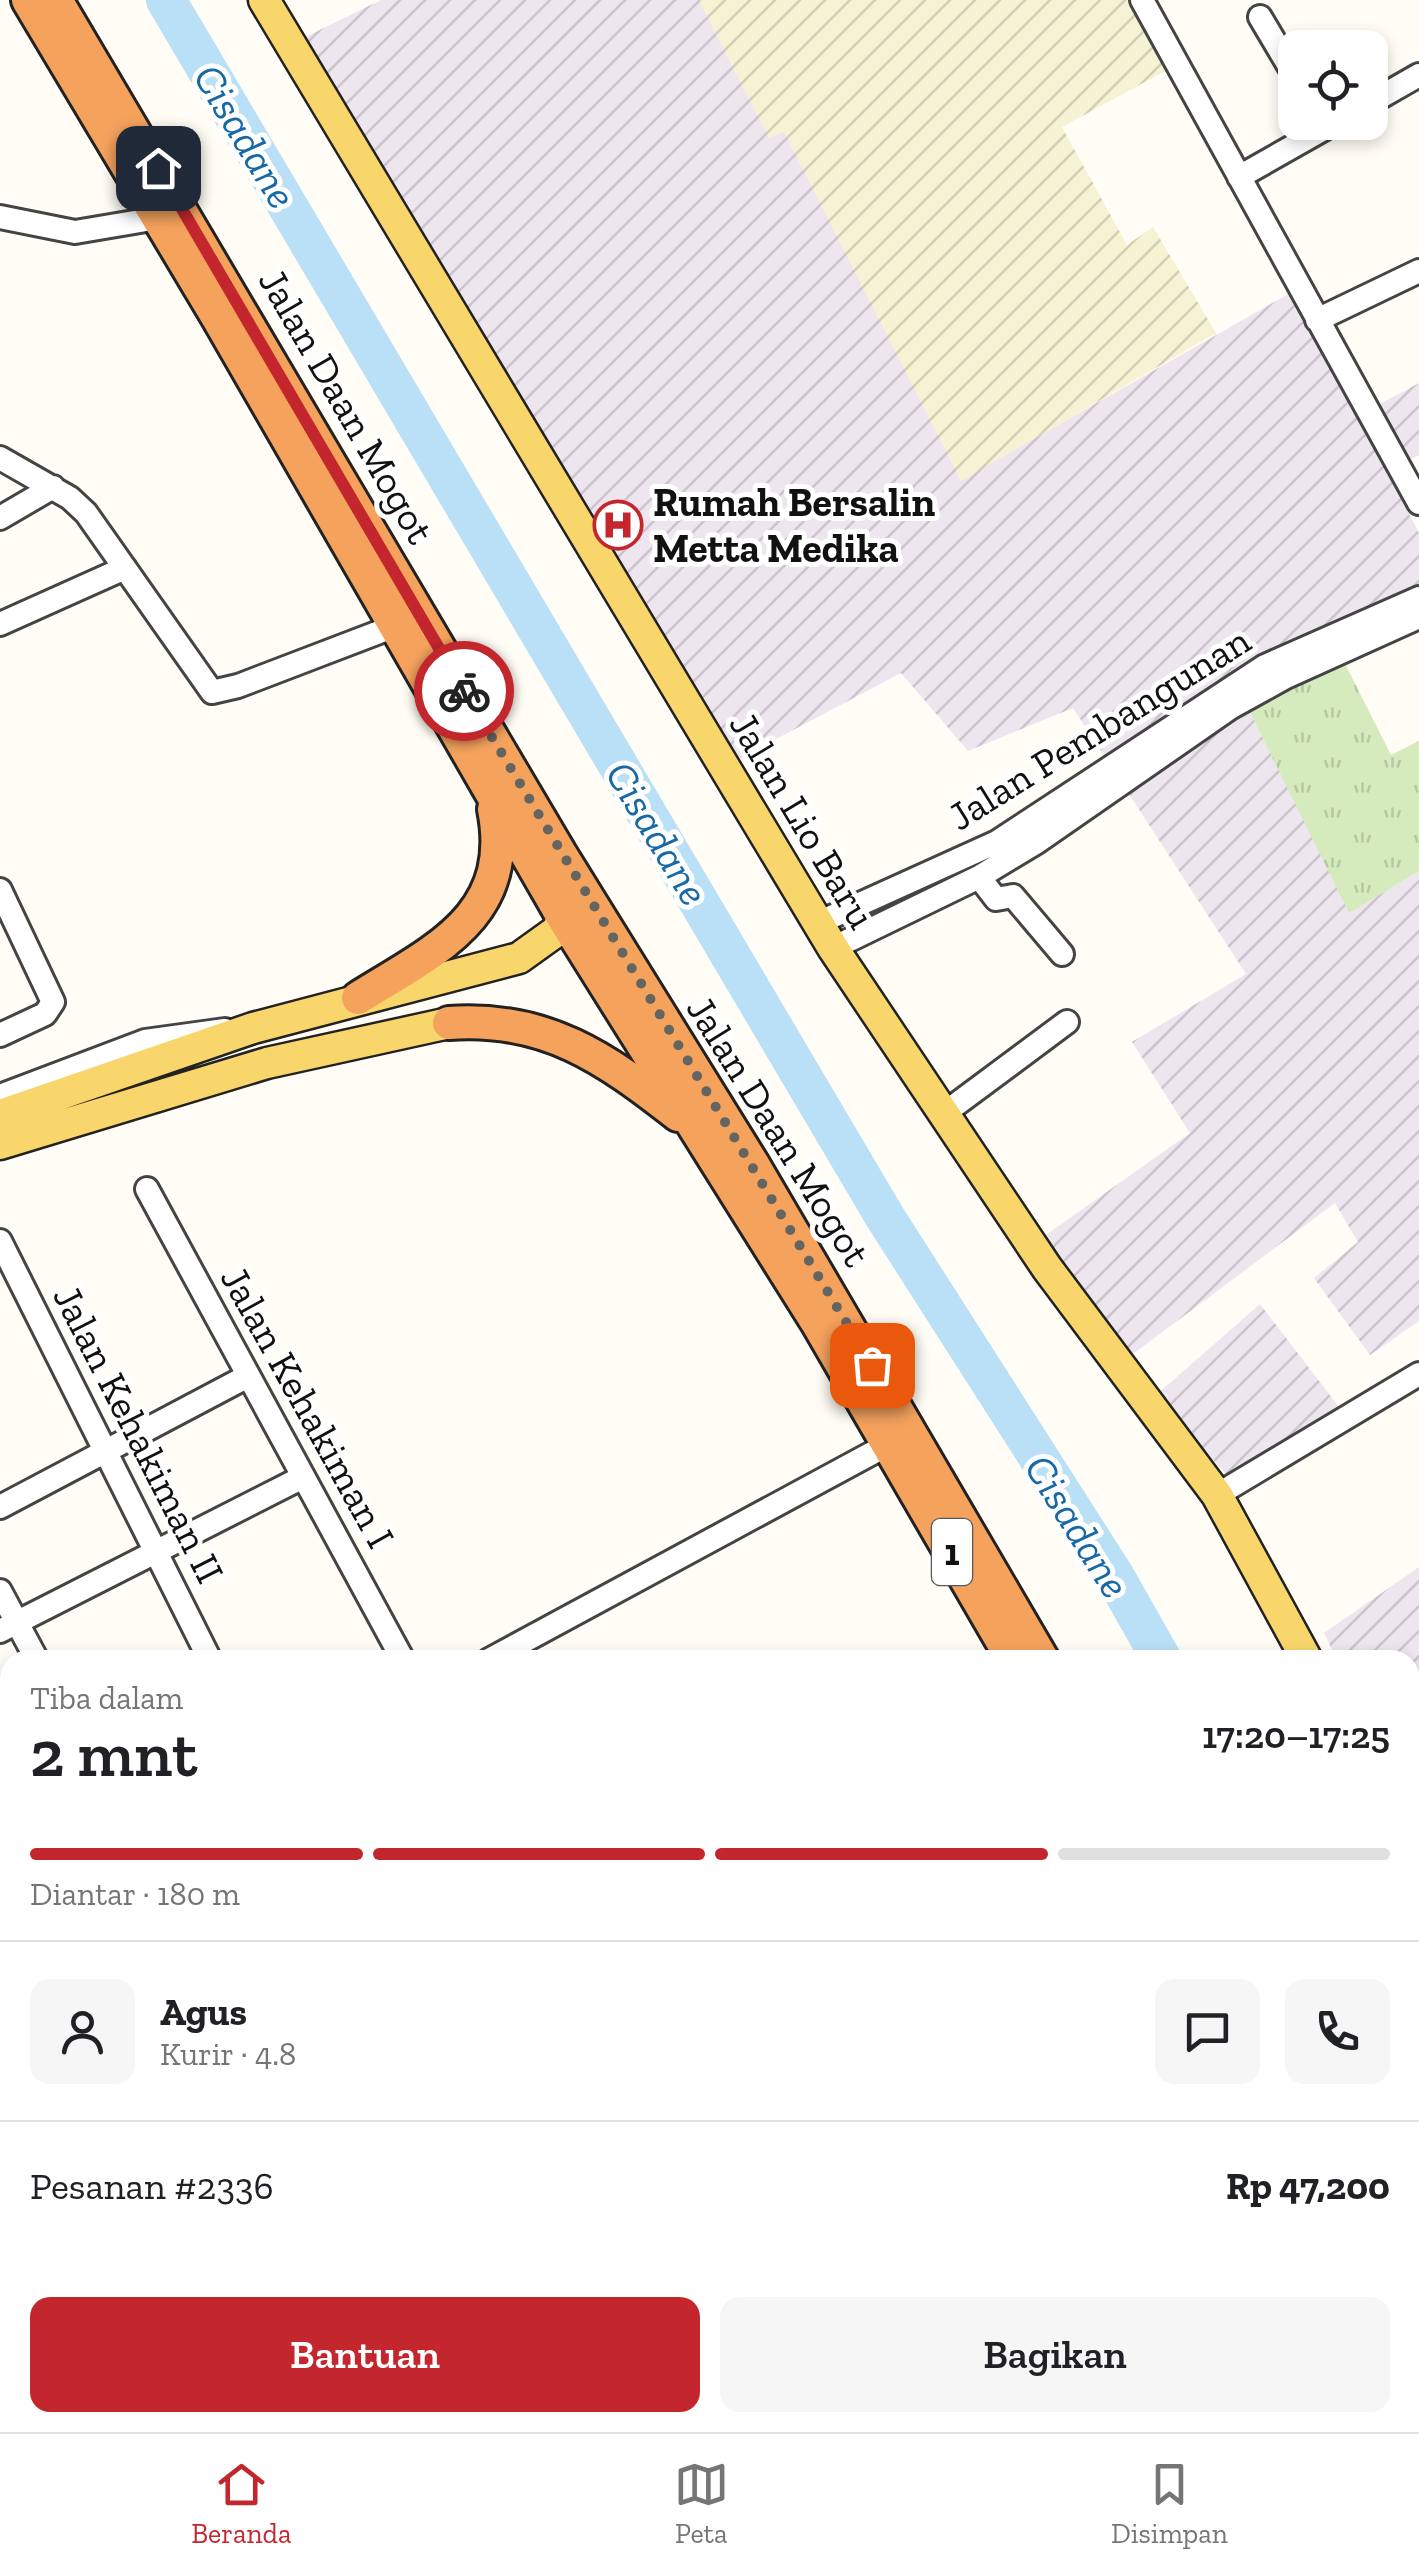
<!DOCTYPE html>
<html lang="id">
<meta charset="utf-8">
<style>
body{margin:0;font-family:"Zilla Slab",serif;background:#f6f6f6;color:#202124;height:100vh;display:flex;flex-direction:column;font-size:38px;white-space:nowrap}
*{box-sizing:border-box;margin:0}
p{font-size:32px;color:#757577}
.icon{flex:none;width:55px;height:55px;fill:none;stroke:currentColor;stroke-width:2;stroke-linecap:round;stroke-linejoin:round}
.map{position:relative;flex:1;overflow:hidden}
.sheet{position:absolute;left:0px;top:1650px;width:1420px;height:782px;display:flex;flex-direction:column;background:#fff;border-radius:30px 30px 0 0;box-shadow:0 5px 15px #0003}
.sheet>*{flex:none}
.tools{position:absolute;left:1278px;top:30px;display:grid;gap:20px}
.tools a{display:grid;place-items:center;width:110px;height:110px;border-radius:20px;background:#fff;box-shadow:0 5px 15px #0003;font-size:50px}
.pin{position:absolute;display:grid;place-items:center;width:85px;height:85px;color:#fff;margin:-42px;border-radius:20px;box-shadow:0 5px 15px #0006}
.courier{position:absolute;display:grid;place-items:center;width:100px;height:100px;margin:-50px;border:8px solid #c4262e;border-radius:50%;background:#fff;color:#222;box-shadow:0 2px 12px #0007}
.head em{font-style:normal;font-weight:600}
.head div{display:flex;flex-direction:column-reverse}
.head{display:flex;align-items:center;justify-content:space-between;height:170px;padding:0 30px}
h1{font-size:65px;font-weight:600;line-height:75px}
.bar{display:grid;grid-template-columns:repeat(4,1fr);gap:15px 10px;align-content:center;height:120px;padding:0 30px}
.bar i{height:12px;border-radius:8px;background:#e0e0e0}
.bar .active{background:#c4262e}
.bar p{grid-column:span 4}
.line{display:flex;align-items:center;gap:25px;padding:0 30px;border-top:2px solid #e0e0e0}
.line div{flex:1}
.round{display:grid;place-items:center;flex:none;width:105px;height:105px;border-radius:20px;background:#f6f6f6}
.button{display:flex;gap:20px;margin-top:auto;padding:20px 30px}
.button a{flex:1;height:115px;border-radius:20px;background:#c4262e;color:#fff;font-size:40px;font-weight:600;line-height:115px;text-align:center}
.button a+a{background:#f6f6f6;color:#202124}
.dock{display:flex;justify-content:space-around;align-items:center;height:140px;border-top:2px solid #e0e0e0;background:#fff;font-size:28px;color:#757577}
.dock a{display:grid;justify-items:center;gap:5px}
.dock .active{color:#c4262e}
.map>svg:first-child{display:block}
.industrial{fill:url(#industrial-furrows)}
.farmland{fill:url(#farmland-furrows)}
.grass{fill:url(#grass-tufts)}
.lines{fill:none;stroke-linecap:round;stroke-linejoin:round}
.river{stroke:#b9e0f7;stroke-width:40}
.minor-casing{stroke:#444;stroke-width:28}
.major-casing{stroke:#222;stroke-width:35}
.highway-casing{stroke:#222;stroke-width:38}
.minor{stroke:#fff;stroke-width:22}
.major{stroke:#f9d66b;stroke-width:30}
.highway{stroke:#f5a25d;stroke-width:32}
.done{stroke:#646461;stroke-width:10;stroke-dasharray:0 18}
.route{stroke:#c4262e;stroke-width:12}
.labels{text-anchor:middle;stroke-width:10;stroke-linejoin:round;paint-order:stroke}
.shield{fill:#fff;stroke:#585858;stroke-width:2.5}
.shield-label{font-size:38px;font-weight:bold;fill:#111}
.street-label{font-size:40px;fill:#111;stroke:#fff}
.poi-label{font-size:40px;font-weight:bold;fill:#111;stroke:#fff;text-anchor:start}
.water-label{font-size:42px;font-style:italic;fill:#1768a6;stroke:#fff}
</style>
<div class="map">
<svg width="1419" height="2432" viewBox="0 0 1419 2432">
<defs>
<pattern id="industrial-furrows" width="10" height="10" patternUnits="userSpaceOnUse" patternTransform="scale(2.5)"><rect width="10" height="10" fill="#eee6ef"/><path d="M-1 1l2-2M0 10L10 0M9 11l2-2" fill="none" stroke="#cbc4cc"/></pattern>
<pattern id="farmland-furrows" width="10" height="10" patternUnits="userSpaceOnUse" patternTransform="scale(2.5)"><rect width="10" height="10" fill="#f6f3d4"/><path d="M-1 1l2-2M0 10L10 0M9 11l2-2" fill="none" stroke="#d2cfb5"/></pattern>
<pattern id="grass-tufts" width="24" height="20" patternUnits="userSpaceOnUse" patternTransform="scale(2.5)"><rect width="24" height="20" fill="#d5ebbd"/><path d="M3 7l-1-3M5 7V3M7 7l1-3M15 17l-1-3M17 17v-4M19 17l1-3" fill="none" stroke="#b6c8a1"/></pattern>
</defs>
<rect width="100%" height="100%" fill="#fffdf5"/>
<path class="industrial" d="M381,0h318l70,137 15,-6 177,349 329,-187 69,122 60,-32v72l-32,15 32,63v52l-188,89 119,238 69,-41v450l-49,34 -56,-77 44,-36 -23,-39 -206,154 -93,-115 154,-109 -58,-91 114,-68 -173,-266 -105,43 -67,-78 -172,91 -434,-722z
M1260,1304l79,103 -112,68 -72,-79z
M1419,1567v263l-9,-18v-152h-73l-13,-27z"/>
<path class="farmland" d="M699,0h432l38,69 -107,58 65,118 26,-18 63,106 -255,148 -177,-349 -15,6z"/>
<path class="grass" d="M1327,628l64,127 28,-14v130l-70,42 -118,-239z"/>
<g class="lines">
<path class="river" d="M166,0l719,1217 230,360 47,83
M1410,2098l9,16"/>
<g class="minor-casing">
<path id="minor" d="M1142,0l277,503
M1260,17l35,59
M1370,103l49,-28
M1239,177l97,-55
M0,217l75,15 83,-14
M1317,320l102,-49
M0,458l70,40 16,15 126,179 26,-6 157,-60
M0,518l53,-31
M0,624l125,-56
M979,877l17,22 17,-3 49,58
M0,890l53,112 -8,12 -45,21
M818,923l179,-81 268,-176 154,-68
M833,948l146,-71 58,-35 193,-134 56,-31 133,-60
M0,1096l145,-55 80,-11
M946,1112l121,-90
M147,1189l256,471
M0,1241l210,419
M1217,1495l202,-121
M0,1507l248,-131
M0,1591l37,69
M0,1631l303,-154
M489,1660l411,-222
M0,1739l10,20
M1410,1793l9,-3
M0,2388l10,-7
M111,2422l9,10
M476,2422l3,10
M661,2422l2,6 29,4
M1106,2422l5,10
M420,2432l21,-10
M818,2432l13,-10"/>
</g>
<g class="major-casing">
<path id="major" d="M264,0l569,948 214,320 170,227 90,165
M0,1115l253,-87 266,-70 39,-28 9,-32
M0,1144l267,-81 182,-40
M1410,1852l9,18"/>
</g>
<g class="highway-casing">
<path id="highway" d="M28,0l190,318 346,601 254,405 195,336
M56,0l505,855 193,311 289,494
M358,998c77,-48 157,-82 136,-189
M449,1023c97,-7 156,35 229,92
M1410,2305l9,14
M1410,2346l9,14"/>
</g>
<use href="#minor" class="minor"/>
<use href="#major" class="major"/>
<use href="#highway" class="highway"/>
</g>
<g class="lines">
<path class="done" d="M464,691l408,674"/>
<path class="route" d="M158,168l306,523"/>
</g>
<defs>
<g id="hospital-ring" transform="scale(2.5)"><circle r="9.5" fill="#fff" stroke="#c4262e" stroke-width="1.5"/><path d="M-5-5h3v3.5h4V-5h3V5h-3V1.5h-4V5h-3Z" fill="#c4262e"/></g>
</defs>
<g fill-rule="evenodd">
<use href="#hospital-ring" x="618" y="525"/>
</g>
<g class="labels">
<rect class="shield" x="932" y="1519" width="40" height="66" rx="8"/>
<g class="shield-label">
<text x="952" y="1565">1</text>
</g>
<g class="street-label">
<text transform="translate(347 406) rotate(60)" y="14">Jalan Daan Mogot</text>
<text transform="translate(1099 728) rotate(-32)" y="14">Jalan Pembangunan</text>
<text transform="translate(803 820) rotate(59)" y="14">Jalan Lio Baru</text>
<text transform="translate(779 1131) rotate(58)" y="14">Jalan Daan Mogot</text>
<text transform="translate(308 1407) rotate(61)" y="14">Jalan Kehakiman I</text>
<text transform="translate(139 1434) rotate(63)" y="14">Jalan Kehakiman II</text>
</g>
<g class="poi-label">
<text x="653" y="516">Rumah Bersalin<tspan x="653" dy="46">Metta Medika</tspan></text>
</g>
<g class="water-label">
<text transform="translate(246 136) rotate(59)" y="15">Cisadane</text>
<text transform="translate(658 833) rotate(59)" y="15">Cisadane</text>
<text transform="translate(1078 1526) rotate(58)" y="15">Cisadane</text>
</g>
</g>
</svg>
<div class="tools">
<a><svg class="icon" aria-label="locate" viewBox="0 0 24 24"><circle cx="12" cy="12" r="6"/><path d="M12 2v4M12 18v4M2 12h4M18 12h4"/></svg></a>
</div>
<div class="pin" style="left:872px;top:1365px;background:#ea580c"><svg class="icon" aria-label="bag" viewBox="0 0 24 24"><path d="M5 8h14l-1 12H6zM9 8a3 3 0 0 1 6 0"/></svg></div>
<div class="pin" style="left:158px;top:168px;background:#1f2937"><svg class="icon" aria-label="home" viewBox="0 0 24 24"><path d="M3 11l9-7 9 7M6 9v11h12V9"/></svg></div>
<div class="courier" style="left:464px;top:691px"><svg class="icon" aria-label="bike" viewBox="0 0 24 24"><circle cx="6" cy="16" r="4"/><circle cx="18" cy="16" r="4"/><path d="M6 16l4-8h5l3 8M10 8l3 8H6M13 5h3"/></svg></div>
<section class="sheet">
<div class="head"><div><h1>2 mnt</h1><p>Tiba dalam</p></div><em>17:20–17:25</em></div>
<div class="bar"><i class="active"></i><i class="active"></i><i class="active"></i><i></i><p>Diantar · 180 m</p></div>
<div class="line" style="height:180px"><a class="round"><svg class="icon" aria-label="person" viewBox="0 0 24 24"><circle cx="12" cy="8" r="4"/><path d="M4 21q1-7 8-7t8 7"/></svg></a><div><b>Agus</b><p>Kurir · 4.8</p></div><a class="round"><svg class="icon" aria-label="chat" viewBox="0 0 24 24"><path d="M4 5h16v11H9l-5 4z"/></svg></a><a class="round"><svg class="icon" aria-label="phone" viewBox="0 0 24 24"><path d="M5 4h4l2 5-3 2q2 4 5 5l2-3 5 2v4C11 20 4 13 5 4z"/></svg></a></div>
<div class="line" style="height:130px"><div>Pesanan #2336</div><b>Rp 47,200</b></div>
<div class="button"><a>Bantuan</a><a>Bagikan</a></div>
</section>
</div>
<nav class="dock">
<a class="active"><svg class="icon" aria-label="home" viewBox="0 0 24 24"><path d="M3 11l9-7 9 7M6 9v11h12V9"/></svg>Beranda</a>
<a><svg class="icon" aria-label="map" viewBox="0 0 24 24"><path d="M3 6l6-2 6 2 6-2v14l-6 2-6-2-6 2zM9 4v14M15 6v14"/></svg>Peta</a>
<a><svg class="icon" aria-label="saved" viewBox="0 0 24 24"><path d="M7 4h10v16l-5-4-5 4z"/></svg>Disimpan</a>
</nav>
